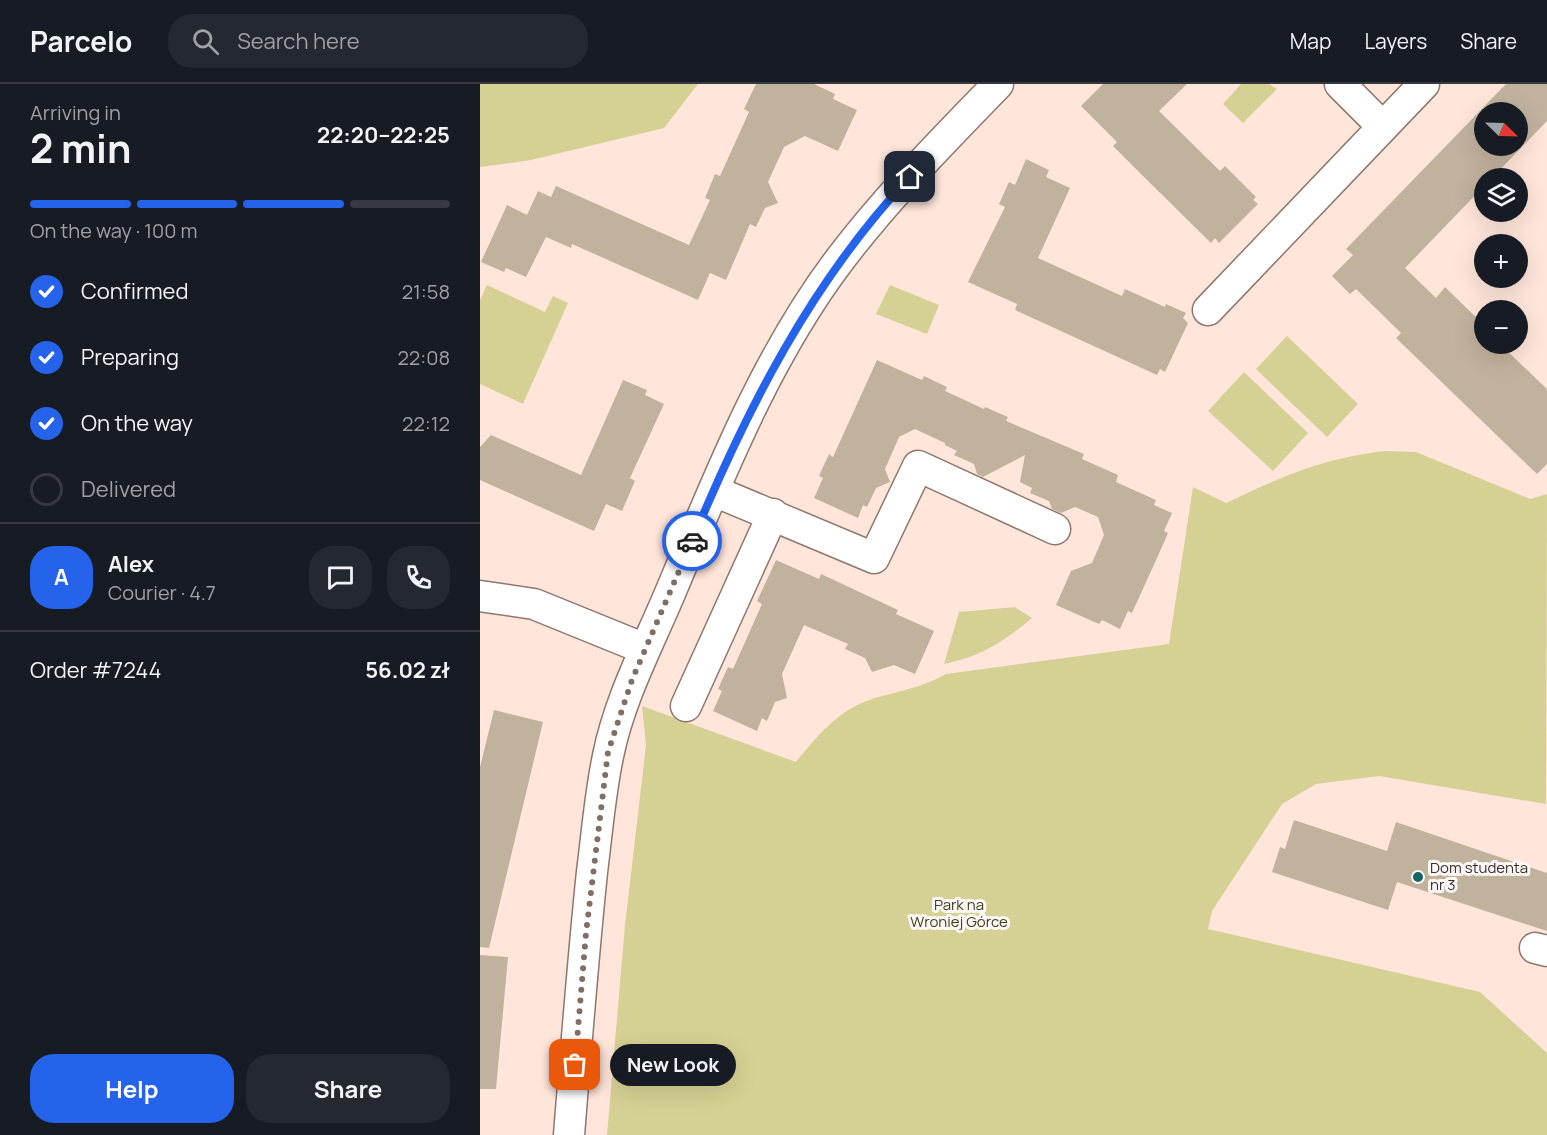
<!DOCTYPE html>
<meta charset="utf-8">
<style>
body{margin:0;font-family:Manrope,sans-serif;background:#242831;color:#f1f3f6;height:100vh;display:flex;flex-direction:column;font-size:22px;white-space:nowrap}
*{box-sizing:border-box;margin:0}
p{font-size:20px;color:#9ea1a6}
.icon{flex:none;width:33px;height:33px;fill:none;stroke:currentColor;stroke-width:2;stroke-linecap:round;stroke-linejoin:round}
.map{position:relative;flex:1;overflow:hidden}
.drawer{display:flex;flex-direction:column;background:#171b24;width:480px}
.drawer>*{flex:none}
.needle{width:39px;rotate:113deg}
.buttons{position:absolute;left:994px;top:18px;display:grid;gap:12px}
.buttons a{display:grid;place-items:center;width:54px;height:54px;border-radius:50%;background:#171b24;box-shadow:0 6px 24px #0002;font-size:30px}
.pin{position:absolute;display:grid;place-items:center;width:51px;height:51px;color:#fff;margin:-26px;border-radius:12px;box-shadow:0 3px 9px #0006}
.courier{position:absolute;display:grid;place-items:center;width:60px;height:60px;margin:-30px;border:4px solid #2563eb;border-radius:50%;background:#fff;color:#222;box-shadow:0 2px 8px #0007}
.bubble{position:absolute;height:42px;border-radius:21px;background:#171b24;box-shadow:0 6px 24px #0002;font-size:20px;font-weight:700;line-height:42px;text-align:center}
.summary em{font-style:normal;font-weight:700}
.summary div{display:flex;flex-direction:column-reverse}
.summary{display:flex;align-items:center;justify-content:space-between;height:102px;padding:0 30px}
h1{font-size:39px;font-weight:700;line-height:45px}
.bar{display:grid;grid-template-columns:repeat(4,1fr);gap:9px 6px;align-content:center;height:72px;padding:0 30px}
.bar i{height:8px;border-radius:4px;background:#363941}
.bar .on{background:#2563eb}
.bar p{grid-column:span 4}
.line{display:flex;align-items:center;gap:15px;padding:0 30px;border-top:2px solid #363941}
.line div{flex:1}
.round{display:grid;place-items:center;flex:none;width:63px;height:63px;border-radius:24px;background:#242831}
ol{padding:0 30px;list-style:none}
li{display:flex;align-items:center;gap:18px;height:66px}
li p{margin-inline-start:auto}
li .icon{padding:6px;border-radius:50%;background:#2563eb;color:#fff;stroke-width:4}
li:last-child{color:#9ea1a6}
li i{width:33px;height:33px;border:3px solid #363941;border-radius:50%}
.action{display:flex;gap:12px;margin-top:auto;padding:12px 30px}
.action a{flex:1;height:69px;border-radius:24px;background:#2563eb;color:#fff;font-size:24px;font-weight:700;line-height:69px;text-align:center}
.action a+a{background:#242831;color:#f1f3f6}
header{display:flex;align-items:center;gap:36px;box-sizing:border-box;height:84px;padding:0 30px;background:#171b24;border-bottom:2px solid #363941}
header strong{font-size:28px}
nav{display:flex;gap:33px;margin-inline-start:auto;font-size:21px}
.search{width:420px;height:54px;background:#242831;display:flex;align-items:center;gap:15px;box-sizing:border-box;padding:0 21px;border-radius:24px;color:#9ea1a6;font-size:22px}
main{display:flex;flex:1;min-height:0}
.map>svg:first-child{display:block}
.green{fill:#d5d194}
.building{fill:#c1b29e;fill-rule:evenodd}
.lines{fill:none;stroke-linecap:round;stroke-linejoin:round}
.minor-casing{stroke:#8e776d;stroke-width:33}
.minor{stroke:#fff;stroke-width:30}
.done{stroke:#7e6f68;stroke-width:6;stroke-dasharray:0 10.8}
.route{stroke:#2563eb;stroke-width:8}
.poi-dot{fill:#146465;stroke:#fdf7f5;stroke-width:2}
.labels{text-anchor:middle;stroke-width:6;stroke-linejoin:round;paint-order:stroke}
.poi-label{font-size:15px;fill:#39302b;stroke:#fdf7f5;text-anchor:start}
.park-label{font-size:15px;fill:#403e1a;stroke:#fdf7f5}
</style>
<header>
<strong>Parcelo</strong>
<div class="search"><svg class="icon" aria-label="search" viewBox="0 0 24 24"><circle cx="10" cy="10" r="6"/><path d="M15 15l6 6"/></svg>Search here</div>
<nav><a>Map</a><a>Layers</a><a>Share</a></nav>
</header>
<main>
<section class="drawer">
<div class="summary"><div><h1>2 min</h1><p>Arriving in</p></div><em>22:20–22:25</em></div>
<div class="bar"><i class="on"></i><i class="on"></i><i class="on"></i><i></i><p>On the way · 100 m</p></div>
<ol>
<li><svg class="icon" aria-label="check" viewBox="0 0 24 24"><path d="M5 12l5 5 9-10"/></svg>Confirmed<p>21:58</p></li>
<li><svg class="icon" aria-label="check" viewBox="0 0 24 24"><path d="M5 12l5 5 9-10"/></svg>Preparing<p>22:08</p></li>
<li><svg class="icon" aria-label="check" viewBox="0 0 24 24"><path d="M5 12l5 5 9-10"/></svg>On the way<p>22:12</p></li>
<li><i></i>Delivered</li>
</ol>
<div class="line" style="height:108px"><b class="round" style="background:#2563eb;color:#fff">A</b><div><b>Alex</b><p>Courier · 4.7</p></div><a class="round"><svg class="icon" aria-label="chat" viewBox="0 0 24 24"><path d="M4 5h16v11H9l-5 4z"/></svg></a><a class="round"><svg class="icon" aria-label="phone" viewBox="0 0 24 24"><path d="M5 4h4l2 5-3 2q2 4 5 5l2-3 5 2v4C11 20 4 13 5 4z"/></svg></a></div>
<div class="line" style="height:78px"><div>Order #7244</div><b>56.02 zł</b></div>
<div class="action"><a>Help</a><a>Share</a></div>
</section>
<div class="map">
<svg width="1067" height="1051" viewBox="0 0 1067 1051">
<rect width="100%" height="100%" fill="#ffe5da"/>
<path class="green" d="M0,0h218l-34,44 -133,32 -51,7z
M761,0h28l8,5 -34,34 -20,-19z
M7,201l58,27 8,-16 15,7 -45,101 -43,-20v-84z
M410,201l49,20 -12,29 -51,-20z
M807,252l71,68 -31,33 -71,-68z
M764,288l64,61 -35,38 -65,-60z
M905,367l31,1 114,47 17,-5 -1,310 -167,-28 -63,8 -34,20 -70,107 -4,18 272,63 67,61v82h-940l18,-210 21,-180 -4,-39 154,56c23,-28 43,-53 79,-64 25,-7 48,-11 71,-24l223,-30 24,-157 33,16c55,-26 97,-45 159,-52z
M535,523l17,11c-30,25 -50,38 -88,46l15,-52z"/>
<path class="building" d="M276,0h58l21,10 -2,5 24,11 -19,41 -33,-15 -21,11 -16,35 10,21 -13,5 -9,19 -6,-3 -24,56 -16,-7 -12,27 -126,-56 -1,4 -25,-11 -20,40 -20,-9 -2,4 -23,-10 26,-57 20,10 11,-24 13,6 5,-11 133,59 21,-45 -5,-2 10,-24 5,2 29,-64 -5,-3z
M623,0h84l-28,27 61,60 5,-5 31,31 -3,3 5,4 -39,39 -4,-5 -4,5 -67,-66 -31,-31 4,-4 -36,-36z
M1026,0h41v37l-55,57h-7v7l-80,83 31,30 9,-11 40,39v18h15l47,45v75l-10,10 -141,-136 5,-5 -45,-44 -6,5 -18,-18 21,-21 -7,-6zM1005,28h33v34h-33z
M546,75l23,11 -3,7 24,11 -32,70 84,38 3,-7 40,18 1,-3 20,9 -3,5 5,5 -23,49 -5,-3 -3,6 -142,-65 2,-6 -49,-22 37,-75 -6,-3 10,-22 6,3z
M397,276l45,20 2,-4 23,11 -2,4 39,18 1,-2 23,10 -2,4 78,33 -2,5 36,16 -2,7 40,18 -2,5 18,8 -8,18 4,2 -11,25 -25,55 -4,-2 -8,18 -18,-9 -3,4 -43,-19 15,-34 21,-8 12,-28 -6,-18 -23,-10 -14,6 -9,-4 -3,-8 -19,-8 2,-5 -12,-6 5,-27 -42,22 -6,-3 -3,-10 -20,-9 3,-4 -12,-6v-2l-30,-14 -16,8 -14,32 5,13 -14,6 -9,19 -4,-2 -5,13 -44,-20 9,-20 -4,-2 10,-22 4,3z
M143,296l24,10 -2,5 19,9 -34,74 5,3 -13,30 -16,-7 -12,27 -114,-51v-33l11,-12 90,40z
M296,476l43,19 2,-5 77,36 -2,4 38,17 -19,43 -21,-9 -22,7 -7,-14 -20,-9 3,-5 -44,-19 -22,49 5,24 -12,4 -8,19 -5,-3 -5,13 -44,-20 9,-20 -4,-2 10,-22 5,2 29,-65 -5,-3z
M14,626l49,12 -54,226 -9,-1v-180z
M814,736l93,31 9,-29 151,51v58l-150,-49 -9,28 -116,-38 8,-25 5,2z
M0,871l28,2 -12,132h-16z"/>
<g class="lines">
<g class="minor-casing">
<path id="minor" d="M860,0l43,43
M728,226l216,-226
M234,407l160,67 44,-92 137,63
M0,512l54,8 111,45
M206,622l87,-192
M1055,864l12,3
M89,1051c7,-88 14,-176 23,-263 5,-39 8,-78 16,-116 12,-60 42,-114 65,-170 47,-112 94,-231 168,-328 47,-62 103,-118 157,-174"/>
</g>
<use href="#minor" class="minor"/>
</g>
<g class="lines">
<path class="done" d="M95,981l11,-132 22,-181 24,-72 60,-139"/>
<path class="route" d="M212,457c55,-132 119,-259 218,-364"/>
</g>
<circle class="poi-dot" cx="938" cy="793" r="6"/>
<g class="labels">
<g class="poi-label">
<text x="950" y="789">Dom studenta<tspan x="950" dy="17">nr 3</tspan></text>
</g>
<g class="park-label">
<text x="479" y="826">Park na<tspan x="479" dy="17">Wroniej Górce</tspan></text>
</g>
</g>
</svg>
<div class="buttons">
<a><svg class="needle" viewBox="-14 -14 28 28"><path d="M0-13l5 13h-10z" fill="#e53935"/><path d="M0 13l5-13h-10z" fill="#9ea1a6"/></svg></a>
<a><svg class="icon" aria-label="layers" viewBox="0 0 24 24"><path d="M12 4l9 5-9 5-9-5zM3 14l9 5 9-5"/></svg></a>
<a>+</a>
<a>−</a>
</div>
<div class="pin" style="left:95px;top:981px;background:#ea580c"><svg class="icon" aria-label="bag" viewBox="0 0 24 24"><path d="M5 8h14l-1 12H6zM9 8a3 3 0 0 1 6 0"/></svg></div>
<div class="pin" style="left:430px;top:93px;background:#1f2937"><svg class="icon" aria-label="home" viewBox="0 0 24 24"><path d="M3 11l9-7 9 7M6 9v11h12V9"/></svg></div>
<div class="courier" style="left:212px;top:457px"><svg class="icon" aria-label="car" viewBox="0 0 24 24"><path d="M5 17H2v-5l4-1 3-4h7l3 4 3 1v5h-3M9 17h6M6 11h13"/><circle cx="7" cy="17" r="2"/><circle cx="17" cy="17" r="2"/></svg></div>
<div class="bubble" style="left:130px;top:960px;width:126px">New Look</div>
</div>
</main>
